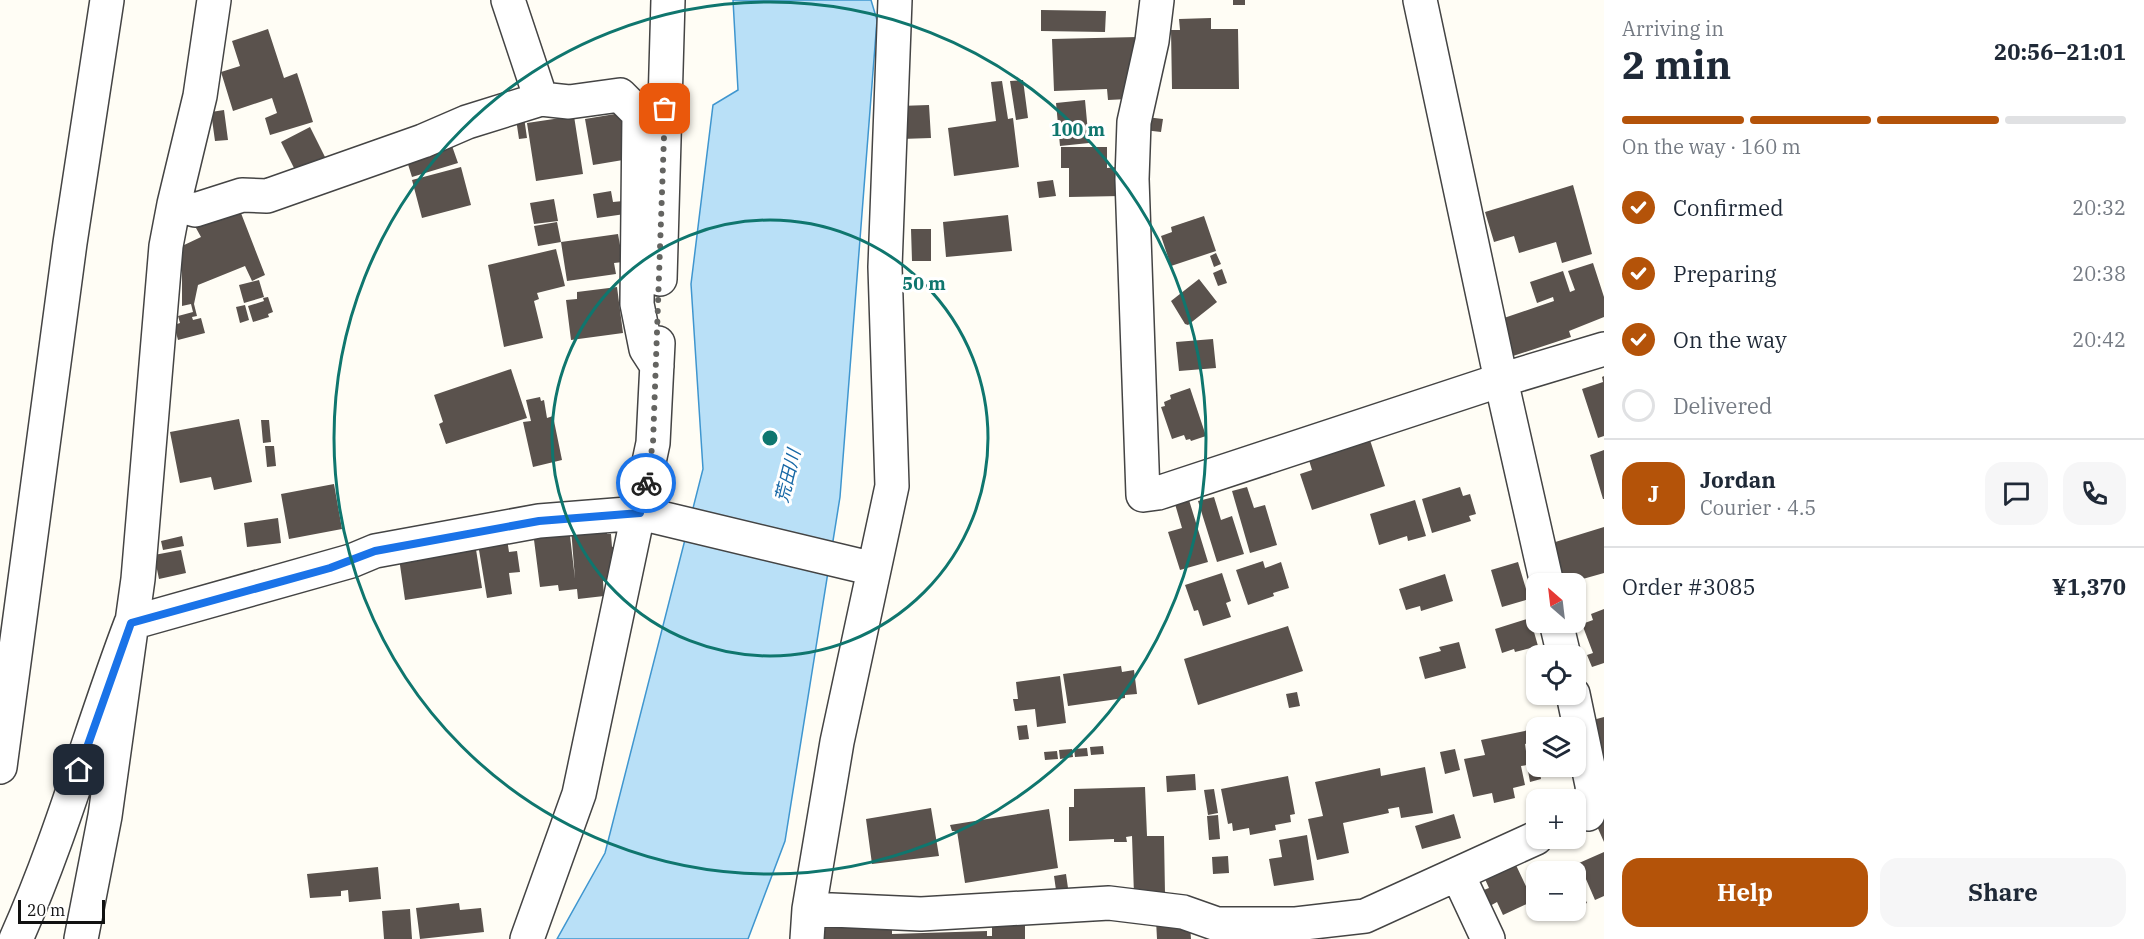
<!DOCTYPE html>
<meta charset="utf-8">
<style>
body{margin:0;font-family:"IBM Plex Serif","Noto Sans JP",serif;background:#f6f6f7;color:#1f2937;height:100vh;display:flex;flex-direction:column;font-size:22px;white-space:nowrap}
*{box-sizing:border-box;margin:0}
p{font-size:20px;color:#747a83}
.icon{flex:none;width:33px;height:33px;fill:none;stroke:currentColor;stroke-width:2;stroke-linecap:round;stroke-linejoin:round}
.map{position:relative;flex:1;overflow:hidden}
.panel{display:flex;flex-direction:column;background:#fff;width:540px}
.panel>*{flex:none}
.needle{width:39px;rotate:332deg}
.buttons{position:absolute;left:1526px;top:573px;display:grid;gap:12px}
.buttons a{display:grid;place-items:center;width:60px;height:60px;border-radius:12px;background:#fff;box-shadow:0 2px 4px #0004;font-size:30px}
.scale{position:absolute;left:18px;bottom:15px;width:87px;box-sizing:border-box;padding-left:6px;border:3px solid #111;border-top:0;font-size:16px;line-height:21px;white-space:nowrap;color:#111;-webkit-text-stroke:4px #fff;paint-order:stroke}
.pin{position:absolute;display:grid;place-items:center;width:51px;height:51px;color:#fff;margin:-26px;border-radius:12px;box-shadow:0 3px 9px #0006}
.courier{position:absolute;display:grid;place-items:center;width:60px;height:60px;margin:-30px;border:4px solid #1a73e8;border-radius:50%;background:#fff;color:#222;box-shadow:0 2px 8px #0007}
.summary em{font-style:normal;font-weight:800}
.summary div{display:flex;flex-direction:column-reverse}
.summary{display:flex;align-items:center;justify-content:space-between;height:102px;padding:0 18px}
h1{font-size:39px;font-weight:800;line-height:45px}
.bar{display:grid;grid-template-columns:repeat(4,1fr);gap:9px 6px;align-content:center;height:72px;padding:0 18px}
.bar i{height:8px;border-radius:4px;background:#e0e1e3}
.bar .on{background:#b45309}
.bar p{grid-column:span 4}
.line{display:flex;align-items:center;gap:15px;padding:0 18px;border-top:2px solid #e0e1e3}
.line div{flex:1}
.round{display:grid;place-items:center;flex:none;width:63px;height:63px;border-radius:18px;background:#f6f6f7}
ol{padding:0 18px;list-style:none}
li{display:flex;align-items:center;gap:18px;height:66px}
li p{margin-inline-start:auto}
li .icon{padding:6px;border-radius:50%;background:#b45309;color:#fff;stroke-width:4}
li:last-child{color:#747a83}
li i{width:33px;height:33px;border:3px solid #e0e1e3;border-radius:50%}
.button{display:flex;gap:12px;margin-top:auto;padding:12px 18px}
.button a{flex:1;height:69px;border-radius:18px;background:#b45309;color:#fff;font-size:24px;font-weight:800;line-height:69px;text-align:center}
.button a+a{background:#f6f6f7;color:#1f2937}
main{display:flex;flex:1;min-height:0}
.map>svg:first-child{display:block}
.water{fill:#b9e0f7;stroke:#3f96cf;stroke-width:1.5}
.building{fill:#5a524d}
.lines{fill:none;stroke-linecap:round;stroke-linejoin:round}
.minor-casing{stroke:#444;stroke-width:36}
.minor{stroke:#fff;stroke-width:33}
.done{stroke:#646461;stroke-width:6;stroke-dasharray:0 10.8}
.route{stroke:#1a73e8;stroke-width:8}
.ring{fill:none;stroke:#0f766e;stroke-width:3}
.labels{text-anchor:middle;stroke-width:6;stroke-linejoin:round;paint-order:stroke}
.water-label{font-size:18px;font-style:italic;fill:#1768a6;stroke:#fff}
.centre{fill:#0f766e;stroke:#fff;stroke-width:3}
.ring-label{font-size:18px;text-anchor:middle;font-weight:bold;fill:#0f766e;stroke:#fff;stroke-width:6;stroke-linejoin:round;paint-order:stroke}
</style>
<main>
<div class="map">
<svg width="1604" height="939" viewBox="0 0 1604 939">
<rect width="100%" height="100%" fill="#fffdf5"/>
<path class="water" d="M733,0h138l6,20 -37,477 -55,344 -37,98h-191l48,-86 98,-384 -12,-185 22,-179 25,-15z"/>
<path class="building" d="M1233,0h12v5h-12z
M1041,10l65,1 -1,21 -64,-1z
M1211,18v11h27l1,60h-67l-1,-59h9l-1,-11z
M268,29l16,49 13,-5 16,49 -43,13 -5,-17 12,-5 -5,-15 -39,13 -12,-39 19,-6 -8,-25z
M1138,37l-10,62 -20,1 -1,-11 -53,2 -2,-52z
M1023,80l5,38 -12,2 -6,-39z
M1002,81l6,38 5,-1 6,49 -65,9 -6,-48 48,-7 -5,-39z
M1085,100l4,43 -29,3 -4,-43z
M929,105l2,33 -30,1 -2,-33z
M224,110l4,30 -13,1 -4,-29z
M621,113l8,46 -36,6 -8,-46z
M574,116l9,58 -47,7 -9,-58z
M524,117l3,21 -8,1 -3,-20z
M1146,117l17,2 -2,13 -17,-2z
M310,127l16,32 -29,15 -16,-32z
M451,143l7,20 -46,14 -6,-19z
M1061,147h46v21l11,-1 3,29 -52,1v-29h-8z
M461,167l10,38 -49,13 -10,-38z
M1053,180l3,16 -17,2 -2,-16z
M1573,185l19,69 -30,9 -6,-21 -37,11 -5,-17 -20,6 -9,-30z
M611,191l2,11 10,-1 2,13 -28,4 -4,-24z
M554,199l4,22 -24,3 -4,-21z
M239,208l26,67 -13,6 -7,-15 -47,19 -4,19 3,12 -5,1 1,3 8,-2 4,15 -27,7 -4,-15 6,-2 -2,-7 15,-4 -2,-8 -9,2v-60l19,-9 -5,-9z
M1008,215l4,36 -66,6 -3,-35z
M1204,216l12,35 -45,15 -10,-30 11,-4 -1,-5z
M557,222l4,20 57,-8 5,28 -9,1 2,11 -49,7 -6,-39 -23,4 -4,-20z
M911,229h20v32h-19z
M556,249l9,37 -28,7 2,6 -5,2 9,37 -39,9 -16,-82z
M1216,253l5,11 -7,3 -4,-11z
M1593,263l11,34v20l-35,14 2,6 -58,19 -12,-37 53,-18 -1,-4 -16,6 -7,-21 33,-11 7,21 5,-2 -7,-19z
M1222,269l5,14 -9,3 -5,-13z
M1199,279l18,23 -29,23 -3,-1 -14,-23z
M259,280l5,17 -20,6 -5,-18z
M617,287l6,46 -52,7 -5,-40 11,-1v-7z
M268,297l5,15 -5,2 1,3 -16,5 -5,-16 16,-5 -1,-3z
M245,305l4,15 -9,3 -4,-16z
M1213,339l3,29 -37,3 -3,-29z
M511,369l16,49 -81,26 -7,-20 4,-2 -9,-27z
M1604,376v60l-6,2 -16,-49 21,-7 -1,-5z
M1190,388l16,48 -15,5 -1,-2 -4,1 -2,-5 -12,4 -11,-32 4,-1 -1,-4 7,-3 -1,-4z
M540,397l1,4 3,-1 3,18 6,-2 9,44 -29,7 -10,-45 8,-1 -5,-21z
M239,419l13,63 -38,8 -3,-13 -31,6 -10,-51z
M261,420h8l2,22 -8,1z
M1369,437l16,49 -73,24 -12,-36 12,-4 -4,-13z
M265,446h9l2,20 -9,1z
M1604,450v49h-1l-13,-44z
M334,484l8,45 -53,10 -8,-45z
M1247,487l7,21 11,-3 12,40 -27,8 -18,-62z
M1460,487l3,9 7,-2 6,20 -7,2 2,5 -39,12 -10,-34z
M1214,497l7,23 11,-4 12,38 -27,8 -19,-61z
M1189,500l19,62 -28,8 -12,-38 14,-4 -7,-24z
M1415,500l11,36 -18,5 -1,-5 -28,9 -9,-31z
M278,518l3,25 -34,4 -3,-24z
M606,525l1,9h4l1,13 4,-1 1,12 -7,1 2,21 -9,1 1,15 -26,3 -1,-10 -18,2 -1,-6 -18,2 -7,-55 36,-5 6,52 -4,-51z
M1604,527v46l-39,11 -13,-41z
M182,536l2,10 -21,4 -2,-9z
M507,539l2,13 8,-1 3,21 -11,1 3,21 -25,4 -9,-54z
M475,543l7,45 -77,12 -6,-42z
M181,550l5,23 -27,6 -5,-24z
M1263,561l2,7 16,-6 8,26 -16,5 1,3 -26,9 -12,-35z
M1518,562l11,37 -27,8 -11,-37z
M1222,573l9,28 -5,2 5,14 -28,9 -5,-16 -4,1 -9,-26z
M1445,574l8,27 -32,10 -1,-5 -14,4 -7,-21z
M1604,609v54l-12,4 -5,-12 6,-2 -11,-29 11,-4 -2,-6z
M1530,618l8,28 -23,6 -1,-3 -12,4 -7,-24z
M1288,626l15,45 -105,34 -14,-46z
M1459,642l7,26 -41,11 -6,-22 22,-6 -2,-4z
M1121,666l1,6 12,-2 3,24 -12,1v3l-57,8 -5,-32z
M1060,676l6,47 -29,4 -2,-18 -20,2 -2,-12h5l-2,-17z
M1297,692l3,14 -11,2 -3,-14z
M1604,717v39l-6,1 -9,-36z
M1027,725l2,14 -10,1 -2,-14z
M1529,730l3,12 -7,2 1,7 9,-2 1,17h3l2,13 -11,3 -3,-17 -6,1 4,19 -12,3 2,10 -21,5 -2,-10 -19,4 -9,-38 21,-4 -4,-15z
M1103,746l1,8 -13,1 -1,-8z
M1087,748l1,8 -13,1 -1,-8z
M1072,749l1,8 -13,2 -1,-9z
M1455,749l5,21 -15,4 -5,-22z
M1057,751l1,8 -13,1 -1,-8z
M1425,767l8,46 -32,5 -2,-11 -11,2 1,4 -46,10 6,30 -32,7 -9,-41 15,-3 -8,-34 65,-14 1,8z
M1195,774l1,16 -29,2 -1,-16z
M1288,776l7,38 -5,1 1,7 -16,3 1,5 -26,5 -1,-7 -16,3 -1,-8 -4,1 -7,-35z
M1145,787l2,49h17l1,58 -31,1 -2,-59 -6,1 1,5h-13v-3l-45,2v-34h5v-18z
M1214,789l4,24 -10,2 -4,-25z
M931,808l8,48 -67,8 -6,-45z
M1049,809l9,59 -93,15 -8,-52h-5l-2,-6z
M1454,814l7,24 -39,11 -7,-23z
M1218,815l2,24 -11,1 -2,-24z
M1604,821v21l-8,-18z
M1307,835l7,45 -40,6 -5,-27 13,-2 -3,-17z
M1604,852v44l-9,4 -16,-37z
M1228,856l1,17 -16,1 -1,-17z
M1515,863l18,38 -30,14 -6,-13 -9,5 -7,-16 8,-3 -5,-11z
M378,867l3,32 -32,3 -1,-12 -7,1v5l-31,2 -3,-24z
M1066,874l2,14 -12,2 -2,-14z
M1575,877l12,26 -12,5z
M459,903l1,7 21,-2 3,24 -64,7 -4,-31z
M410,909l2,30h-28l-2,-28z
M1545,910h25l-21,10z
M1156,920l34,5 1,14h-34z
M1025,923v16h-208l1,-12 74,1v6l95,-3v5h5v-11z"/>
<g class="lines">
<g class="minor-casing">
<path id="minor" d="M214,0l-14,96 -26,108 21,6 47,-15 25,1 156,-55 44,-19 74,-23 28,3 51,-7 19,19 -2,190 9,45 11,17
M508,0l33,99
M1157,0l-5,41 -18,81 -2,57 11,316 15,-2 343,-113 103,-31
M1420,0l81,380 46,204
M660,279l8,-279
M1556,622l8,34
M1573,694l19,91 1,12 -5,17
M0,767l70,-524 37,-243
M1458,875l30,64
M809,909l112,5 188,-11 74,9 34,12h79l69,-8 171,-78
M16,939c46,-102 75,-211 115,-316l220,-62 24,-10 164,-30 101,-8 234,56
M81,939l24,-123 33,-237 28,-333 8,-42
M527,939l52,-145 74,-351 5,-100
M807,939l2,-30 28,-167 55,-256 -7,-219 10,-267"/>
</g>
<use href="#minor" class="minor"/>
</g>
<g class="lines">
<path class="done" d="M646,483l7,-40 12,-334"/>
<path class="route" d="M79,770l52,-147 199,-55 45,-17 164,-30 101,-8 6,-30"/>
</g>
<g class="ring">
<circle cx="770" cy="438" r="218"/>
<circle cx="770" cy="438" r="436"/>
</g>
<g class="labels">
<g class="water-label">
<text transform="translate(788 476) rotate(-76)" y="6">荒田川</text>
</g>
</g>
<circle cx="770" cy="438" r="9" class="centre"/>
<g class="ring-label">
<text x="1078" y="136">100 m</text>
<text x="924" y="290">50 m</text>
</g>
</svg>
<div class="buttons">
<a><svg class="needle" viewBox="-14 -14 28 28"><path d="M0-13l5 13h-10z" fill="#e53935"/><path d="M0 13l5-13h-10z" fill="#747a83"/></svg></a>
<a><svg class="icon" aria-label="locate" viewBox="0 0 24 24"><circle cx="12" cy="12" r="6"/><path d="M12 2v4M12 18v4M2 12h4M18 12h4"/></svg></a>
<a><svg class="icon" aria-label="layers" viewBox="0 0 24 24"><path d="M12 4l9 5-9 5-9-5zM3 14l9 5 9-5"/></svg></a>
<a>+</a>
<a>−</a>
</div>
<div class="scale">20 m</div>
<div class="pin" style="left:665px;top:109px;background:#ea580c"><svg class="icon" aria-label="bag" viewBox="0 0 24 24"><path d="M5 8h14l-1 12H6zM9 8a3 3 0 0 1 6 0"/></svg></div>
<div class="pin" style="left:79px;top:770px;background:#1f2937"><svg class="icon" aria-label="home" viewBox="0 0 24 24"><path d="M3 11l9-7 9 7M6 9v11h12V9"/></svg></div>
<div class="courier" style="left:646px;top:483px"><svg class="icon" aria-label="bike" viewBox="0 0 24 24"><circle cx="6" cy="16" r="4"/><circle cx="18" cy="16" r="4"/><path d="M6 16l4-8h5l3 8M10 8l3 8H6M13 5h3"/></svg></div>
</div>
<section class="panel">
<div class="summary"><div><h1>2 min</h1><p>Arriving in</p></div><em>20:56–21:01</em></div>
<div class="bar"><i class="on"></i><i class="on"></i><i class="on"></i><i></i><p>On the way · 160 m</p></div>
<ol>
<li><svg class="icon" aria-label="check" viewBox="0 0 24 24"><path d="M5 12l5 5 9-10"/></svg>Confirmed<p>20:32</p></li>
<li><svg class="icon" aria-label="check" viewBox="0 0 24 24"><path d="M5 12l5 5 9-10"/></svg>Preparing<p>20:38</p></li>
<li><svg class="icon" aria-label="check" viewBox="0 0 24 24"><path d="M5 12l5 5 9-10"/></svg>On the way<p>20:42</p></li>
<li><i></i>Delivered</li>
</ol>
<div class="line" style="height:108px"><b class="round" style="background:#b45309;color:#fff">J</b><div><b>Jordan</b><p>Courier · 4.5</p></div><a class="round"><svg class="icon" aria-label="chat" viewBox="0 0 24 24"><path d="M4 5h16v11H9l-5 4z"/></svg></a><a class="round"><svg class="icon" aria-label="phone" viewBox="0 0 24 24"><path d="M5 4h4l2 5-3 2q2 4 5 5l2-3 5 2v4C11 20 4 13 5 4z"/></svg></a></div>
<div class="line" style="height:78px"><div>Order #3085</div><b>¥1,370</b></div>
<div class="button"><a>Help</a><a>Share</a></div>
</section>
</main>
